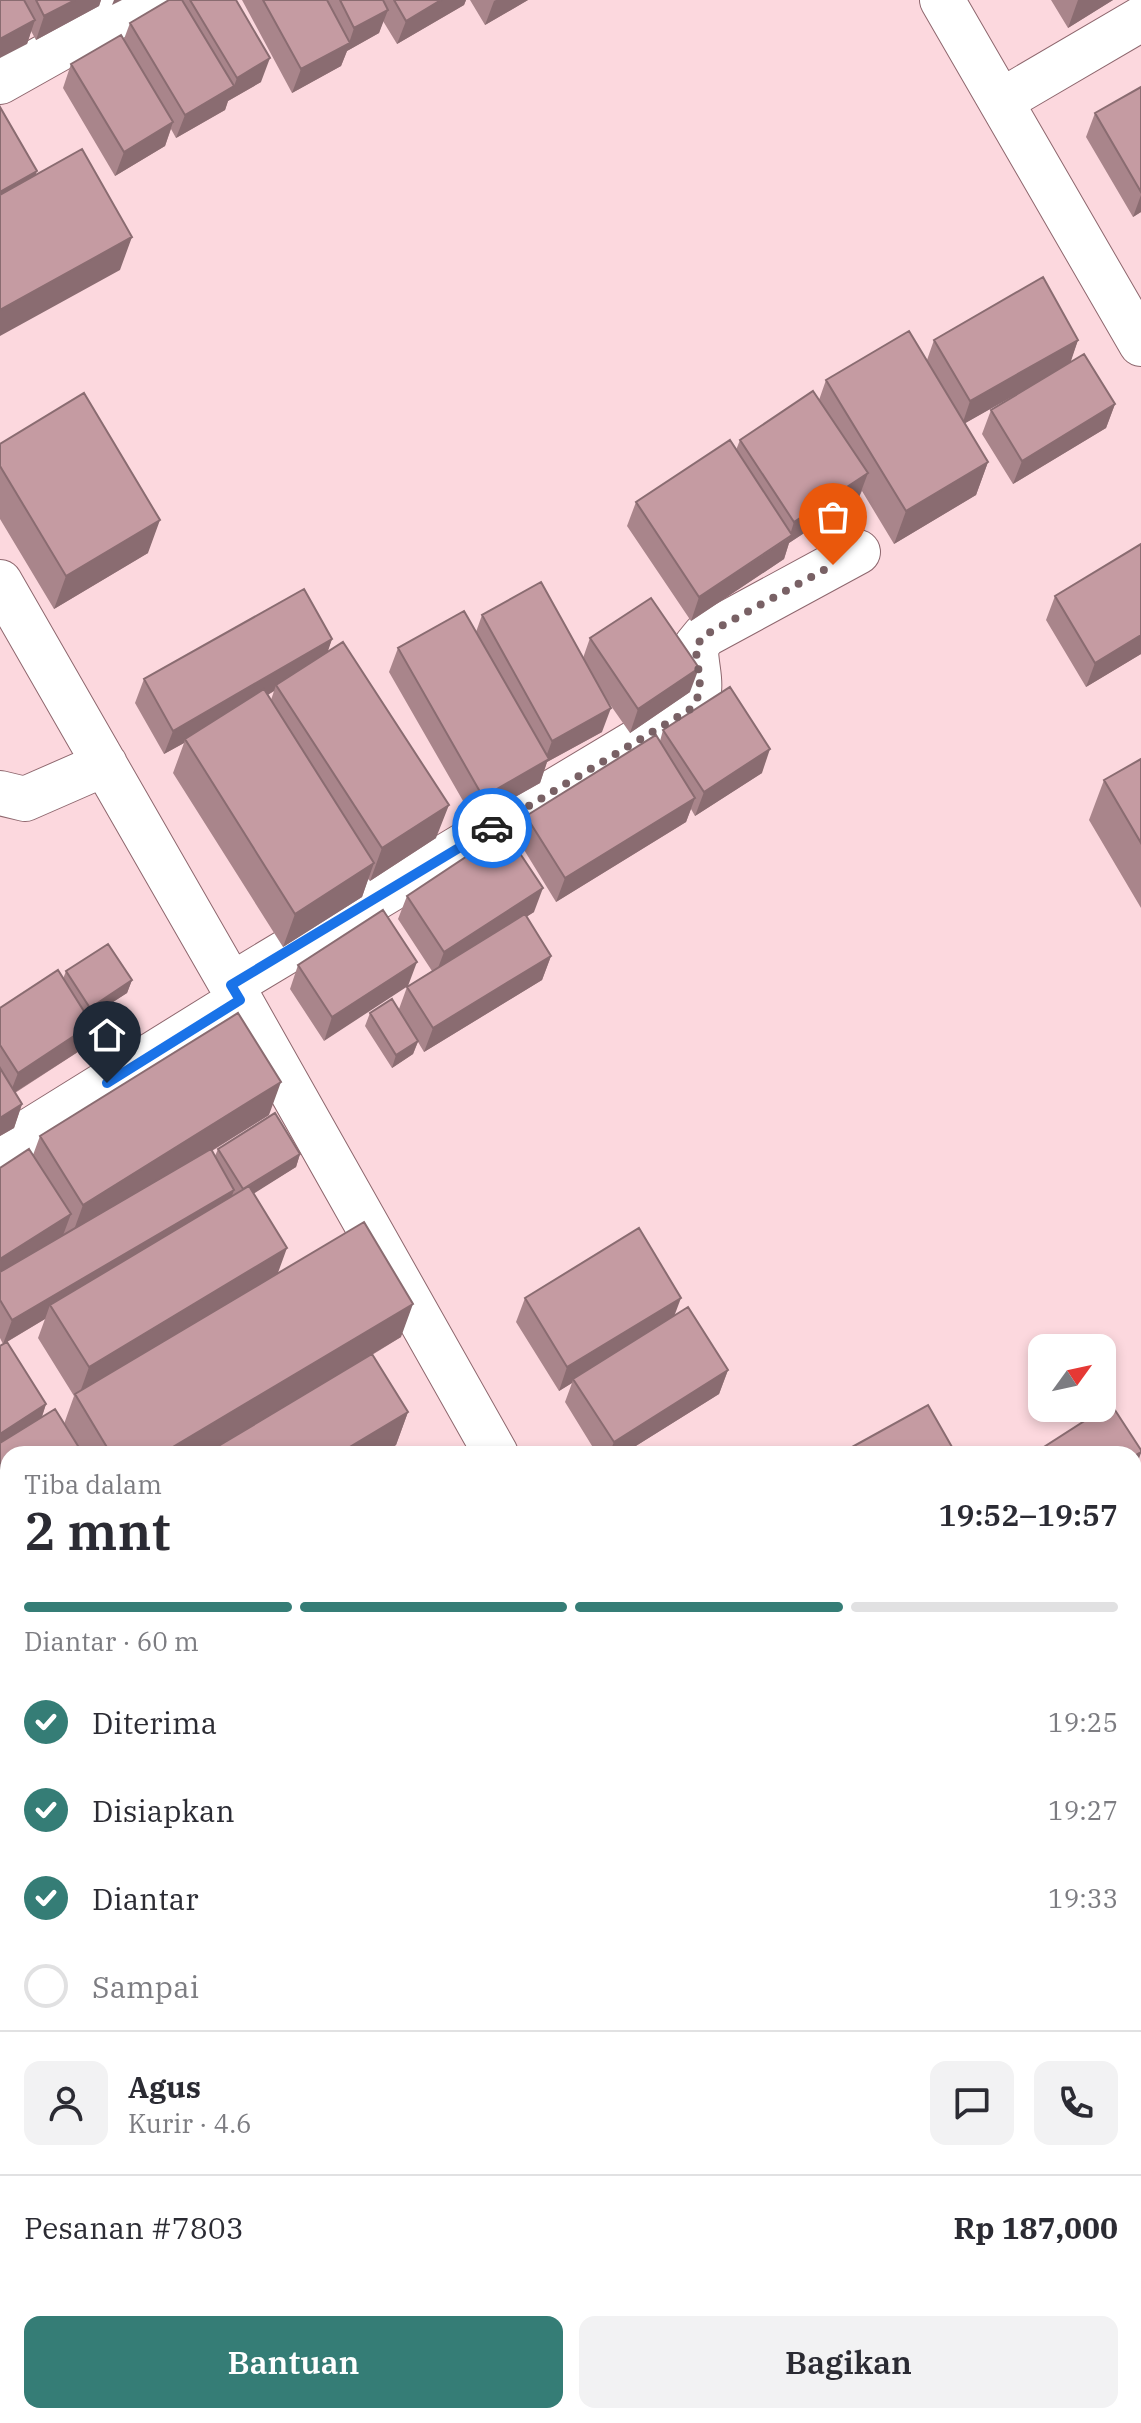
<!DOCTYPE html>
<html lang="id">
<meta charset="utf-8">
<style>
body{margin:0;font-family:"IBM Plex Serif",serif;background:#f2f2f3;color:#2b2b33;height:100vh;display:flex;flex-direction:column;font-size:30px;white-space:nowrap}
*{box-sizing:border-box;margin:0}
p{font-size:26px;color:#7c7c81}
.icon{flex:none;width:44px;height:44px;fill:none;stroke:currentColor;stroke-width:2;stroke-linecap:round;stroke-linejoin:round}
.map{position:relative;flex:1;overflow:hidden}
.panel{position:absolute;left:0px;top:1446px;width:1142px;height:978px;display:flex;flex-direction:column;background:#fff;border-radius:24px 24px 0 0;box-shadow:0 4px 12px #0003}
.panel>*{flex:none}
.needle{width:52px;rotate:57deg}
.controls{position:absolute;left:1028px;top:1334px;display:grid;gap:16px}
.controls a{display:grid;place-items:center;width:88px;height:88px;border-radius:16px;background:#fff;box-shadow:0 4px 12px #0003;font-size:40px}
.pin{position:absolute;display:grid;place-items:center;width:68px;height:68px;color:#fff;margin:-82px -34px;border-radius:50% 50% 50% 0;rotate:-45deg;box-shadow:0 0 8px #0007}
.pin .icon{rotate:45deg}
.courier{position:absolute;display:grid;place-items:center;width:80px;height:80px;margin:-40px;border:6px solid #1a73e8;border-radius:50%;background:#fff;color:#222;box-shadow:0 2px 10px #0007}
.overview em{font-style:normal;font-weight:600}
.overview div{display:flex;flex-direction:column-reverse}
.overview{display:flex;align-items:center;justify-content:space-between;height:136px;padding:0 24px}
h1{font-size:52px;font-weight:600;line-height:60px}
.bar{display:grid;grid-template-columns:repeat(4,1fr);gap:12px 8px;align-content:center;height:96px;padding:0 24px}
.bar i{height:10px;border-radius:6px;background:#e1e1e2}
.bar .on{background:#357d76}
.bar p{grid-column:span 4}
.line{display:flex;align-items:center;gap:20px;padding:0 24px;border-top:2px solid #e1e1e2}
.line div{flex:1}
.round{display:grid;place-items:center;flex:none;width:84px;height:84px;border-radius:16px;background:#f2f2f3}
ol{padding:0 24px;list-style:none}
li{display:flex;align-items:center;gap:24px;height:88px}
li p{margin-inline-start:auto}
li .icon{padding:8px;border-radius:50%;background:#357d76;color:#fff;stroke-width:4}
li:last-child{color:#7c7c81}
li i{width:44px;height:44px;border:4px solid #e1e1e2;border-radius:50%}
.cta{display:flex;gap:16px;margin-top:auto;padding:16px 24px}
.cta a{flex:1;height:92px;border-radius:16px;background:#357d76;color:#fff;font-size:32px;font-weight:600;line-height:92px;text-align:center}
.cta a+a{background:#f2f2f3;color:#2b2b33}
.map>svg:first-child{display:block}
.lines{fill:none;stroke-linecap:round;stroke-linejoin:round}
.minor-casing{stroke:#8e676e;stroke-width:46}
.minor{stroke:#fff;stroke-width:44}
.wall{fill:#a9858b;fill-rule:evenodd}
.shaded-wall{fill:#8a6c71}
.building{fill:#c59ba2;stroke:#8a6c71;stroke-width:2}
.done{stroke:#796165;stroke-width:8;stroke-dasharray:0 14.4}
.route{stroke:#1a73e8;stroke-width:10}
</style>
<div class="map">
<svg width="1141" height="2423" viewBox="0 0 1141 2423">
<rect width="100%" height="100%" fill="#fcd8de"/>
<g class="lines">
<g class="minor-casing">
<path id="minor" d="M942,0l199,344
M0,82l146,-82
M1001,101l140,-82
M0,582l240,418 256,454
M0,793l25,6 80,-35
M231,985l458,-275c19,-20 6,-39 7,-64l9,-11 153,-83
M0,1149l240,-149
M1134,1491l7,-3
M0,1935l8,-4
M1134,1943l7,-4
M0,2254l8,-5
M1134,2337l7,-4
M1045,2416l4,7
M0,2418l3,5"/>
</g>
<use href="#minor" class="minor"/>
</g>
<path class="wall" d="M0,0h101l-2,6 -63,34 -5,-9 -4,13z
M169,0h67l25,82 -33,19 -3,9 -49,28 -5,-9 -6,17 -50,30 -52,-88 8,-24 53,-25 6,-16z
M242,0h224l-2,5 -67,39 -14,-23 -4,12 -32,18 -6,15 -49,27z
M470,0h58l-43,25z
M1051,0h62l-45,28z
M1141,87v125l-8,5 -47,-80 9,-24z
M934,340h144l-8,22 45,42 -9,24 -93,56 -31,-50 9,-24 31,-19 -57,32 23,39 -12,33 -82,49 -32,-53 -3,6 -70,46 -5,16 -93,62 -64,-95 9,-24 100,-52 4,-10 79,-40 7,-20 101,-20z
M0,444l148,109 -94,56 -54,-90z
M1141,544v110l-55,33 -40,-67 9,-24z
M482,615l101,43 7,-20 100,54 -60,41 -28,-40v39l-55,30 -7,21 -66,37 -85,-148 9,-24 78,-16z
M332,639l-5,13 109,186 -66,43 -2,-2 -6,18 -79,50 -110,-174 11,-30 -20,11 -29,-51 9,-24zM274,691l-3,9 -3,-5z
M663,730l99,43 -67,43 -4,-7 -5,13 -130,80 -38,-62 8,-24 134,-75z
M1141,759v149l-52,-88 15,-40z
M407,896l127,16 -8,5 25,39 -9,24 -118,72 -6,-10 -5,12 -21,14 -27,-42 5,-13 29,-4 8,-22 25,-16 -34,-52z
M383,910l-59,131 -34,-52 8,-24z
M66,971l66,9 -5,13 -39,25 4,6 -8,24 -69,45 7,11 -8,24 -14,8v-128l63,-29z
M269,1115l-57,36 3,5 3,-7 82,5 -4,13 -43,26 24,81 124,63 -29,18 36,57 -12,33 -15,9h-373v215l-8,-13v-310l3,-2 -3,-6v-170l33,-13 7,-19zM45,1319l-7,19 36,58 -10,28 -22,-7 4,-13 -39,-62z
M525,1298l150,17 53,55 -9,24 -96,60h-26l-32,-52 7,-19 -13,8 -43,-69z
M1141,1654v58l-7,-12v-41z
M0,1692l8,14v210l-5,3 -3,-5z
M1141,1941v52l-7,-11v-37z
M1141,2029v154l-7,-11v-139z
M8,2053v131l-5,4 -3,-5v-126z
M1134,2224l7,89 -7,5z
M1141,2338v85h-17l3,-7h7v-74z
M88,2416h173l-3,5 1,2h-166z
M266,2416h57l-2,7h-51z
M489,2416h54l-11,7h-38z
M766,2416h148l-12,7h-131z
M916,2416h122l4,7h-138z"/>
<path class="shaded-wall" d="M75,0h26l-2,6 -63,34 8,-24z
M114,0h8l-10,5z
M441,0h25l-2,5 -67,39 9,-23z
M496,0h32l-43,25 9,-24z
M1078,0h35l-45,28z
M388,10l-9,23 -32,18 -6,15 -49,27 9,-24 48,-26 5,-15z
M35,20l-8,24 -27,14v-19z
M270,58l-9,24 -33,19 -3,9 -49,28 9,-23 49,-29 3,-8z
M173,122l-8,24 -50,30 9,-24z
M37,171l-9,24 -28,16v-19z
M1141,195v17l-8,5z
M132,237l-12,33 -120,66v-26z
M1078,340l-8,24 -108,61 8,-24z
M1115,404l-9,24 -93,56 9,-23z
M988,462l-12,33 -82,49 12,-33z
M868,473l-9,24 -70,46 -5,16 -93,62 8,-24 90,-59 5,-16z
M160,520l-12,33 -94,56 12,-33z
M1141,635v19l-55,33 9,-24z
M332,639l-8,24 -48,22 -2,6 -88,51 -1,-3 -1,4 -20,11 9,-23z
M699,668l-9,24 -60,41 8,-24z
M611,708l-9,24 -55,30 -7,21 -66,37 9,-23 61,-35 8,-21z
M770,749l-8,24 -67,43 9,-24z
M695,798l-9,24 -130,80 9,-24z
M449,805l-13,33 -66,43 12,-33z
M374,863l-12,34 -79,50 12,-33z
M543,888l-9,24 -99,64 9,-24z
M551,956l-9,24 -118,72 9,-24z
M417,962l-9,24 -84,55 8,-24z
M132,980l-5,13 -42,27 5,-12z
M92,1024l-8,24 -75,48 9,-23z
M418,1041l-5,13 -21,14 4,-13z
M281,1082l-12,33 -198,123 12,-33z
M22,1104l-8,24 -14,8v-18z
M300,1154l-4,13 -57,36 4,-13z
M234,1190l-8,23 -176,92 -5,14 -42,25 9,-24z
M71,1214l-9,24 -62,39v-18z
M287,1248l-12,33 -197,117 11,-31z
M681,1298l-9,24 -99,57 -1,4 -13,8 8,-24z
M413,1304l-12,33 -196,117h-44z
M728,1370l-9,24 -96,60h-14l5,-12z
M46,1404l-8,24 -38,24v-18z
M408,1412l-12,33 -15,9h-43z
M1141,1452v1l-7,19v-16z
M8,1787v27l-8,4v-26z
M8,1905v11l-5,3z
M1141,1905v19l-7,4v-19z
M8,2022v19l-8,4v-19z
M8,2113v19l-8,4v-18z
M8,2174v10l-5,4 4,-13z
M1141,2295v18l-7,5v-7l5,-15z
M133,2416h29l-11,7h-30z
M238,2416h23l-2,5 -4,2h-28z
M307,2416h16l-2,7h-26z
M513,2416h30l-11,7h-21z
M872,2416h42l-12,7h-42z"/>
<path class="building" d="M0,0h24l11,20 -35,19z
M36,0h39l-31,16z
M169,0h13l52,86 -49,29 -55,-92z
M190,0h46l34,58 -33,20z
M263,0h64l23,43 -49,26z
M340,0h43l5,10 -34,18z
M394,0h47l-35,21z
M121,35l52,87 -49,30 -53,-88z
M1141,87v105l-46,-79z
M0,107l37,64 -37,21z
M82,149l50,88 -132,73v-115z
M1043,277l35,63 -108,61 -36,-61z
M909,331l79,131 -82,49 -80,-131z
M1084,354l31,50 -93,57 -31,-51z
M813,391l55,82 -74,49 -54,-82z
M84,393l76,127 -94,56 -66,-110v-22z
M730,440l62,95 -93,62 -63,-95z
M1141,544v91l-46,28 -40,-67z
M541,582l70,126 -59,33 -70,-126z
M304,589l28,50 -159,92 -29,-52z
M651,598l48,70 -61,41 -48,-71z
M464,611l85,148 -66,38 -85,-149z
M343,642l106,163 -67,43 -106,-163z
M730,687l40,62 -66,43 -41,-62z
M264,689l110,174 -79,51 -110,-175z
M656,735l39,63 -130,80 -39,-62z
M1141,759v84l-37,-63z
M505,831l38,57 -99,64 -37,-56z
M383,910l34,52 -85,55 -34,-52z
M525,914l26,42 -118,72 -26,-41z
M108,944l24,36 -42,28 -24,-37z
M58,970l34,54 -74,49 -18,-28v-37z
M392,999l26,42 -22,14 -26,-42z
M238,1013l43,69 -198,123 -43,-69z
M0,1068l22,36 -22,14z
M275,1113l25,41 -57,35 -25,-40z
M29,1149l42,65 -71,45v-91z
M211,1149l23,41 -222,130 -12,-20v-28z
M249,1186l38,62 -198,119 -39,-62z
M364,1222l49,82 -252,150h-50l-36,-60z
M639,1228l42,70 -114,69 -42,-69z
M688,1307l40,63 -114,72 -41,-63z
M7,1342l39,62 -46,30v-88z
M372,1354l36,58 -70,42h-133z
M1111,1404l30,46v2l-7,4v-2h-101z
M928,1405l28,49h-112l-1,-2z
M55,1409l28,45h-75v162l-8,-12v-161z
M1141,1654v20l-7,-12v-3z
M0,1692l8,14v81l-8,5z
M8,1807v82l-8,-14v-63z
M1141,1839v66l-7,4v-66z
M1141,1941v15l-7,-11z
M8,1954v68l-8,4v-68z
M1141,2029v117l-7,-10v-103z
M8,2053v60l-8,5v-61z
M8,2125v49l-1,1 -7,-12v-33z
M1141,2220v75l-2,1 -5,-8v-64z
M1141,2338v42l-7,-11v-27z
M1141,2396v19l-7,-11v-4z
M112,2416h21l-12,7h-5z
M152,2416h86l-11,7h-86z
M289,2416h18l-12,7h-2z
M799,2416h73l-12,7h-57z
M916,2416h41l4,7h-57z
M971,2416h67l4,7h-67z
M256,2418l3,5h-10z"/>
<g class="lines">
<path class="done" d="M492,828l197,-118c19,-19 7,-39 7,-64l9,-11 128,-70"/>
<path class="route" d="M107,1083l133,-83 -9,-15 261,-157"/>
</g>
</svg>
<div class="controls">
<a><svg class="needle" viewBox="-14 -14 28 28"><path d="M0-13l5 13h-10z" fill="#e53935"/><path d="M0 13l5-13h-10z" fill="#7c7c81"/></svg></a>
</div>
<div class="pin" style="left:833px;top:565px;background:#ea580c"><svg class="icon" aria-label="bag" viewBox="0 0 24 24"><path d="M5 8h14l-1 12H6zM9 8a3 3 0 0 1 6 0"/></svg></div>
<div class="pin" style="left:107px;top:1083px;background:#1f2937"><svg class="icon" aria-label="home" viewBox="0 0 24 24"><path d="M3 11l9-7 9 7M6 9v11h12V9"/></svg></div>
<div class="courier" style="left:492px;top:828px"><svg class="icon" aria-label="car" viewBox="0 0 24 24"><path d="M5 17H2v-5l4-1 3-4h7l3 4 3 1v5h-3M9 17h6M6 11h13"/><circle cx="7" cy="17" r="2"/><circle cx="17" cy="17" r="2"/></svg></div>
<section class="panel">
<div class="overview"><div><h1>2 mnt</h1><p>Tiba dalam</p></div><em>19:52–19:57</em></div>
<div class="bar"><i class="on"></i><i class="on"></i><i class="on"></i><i></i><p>Diantar · 60 m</p></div>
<ol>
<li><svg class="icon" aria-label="check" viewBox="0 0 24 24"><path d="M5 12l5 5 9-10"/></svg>Diterima<p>19:25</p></li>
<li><svg class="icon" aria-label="check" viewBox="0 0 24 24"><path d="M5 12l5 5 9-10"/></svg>Disiapkan<p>19:27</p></li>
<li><svg class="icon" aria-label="check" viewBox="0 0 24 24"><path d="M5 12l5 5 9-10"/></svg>Diantar<p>19:33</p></li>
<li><i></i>Sampai</li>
</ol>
<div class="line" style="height:144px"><a class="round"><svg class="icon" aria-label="person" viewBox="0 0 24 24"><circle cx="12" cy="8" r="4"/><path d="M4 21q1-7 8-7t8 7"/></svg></a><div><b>Agus</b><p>Kurir · 4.6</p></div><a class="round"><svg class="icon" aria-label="chat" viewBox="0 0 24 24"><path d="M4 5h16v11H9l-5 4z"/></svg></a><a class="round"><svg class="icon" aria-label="phone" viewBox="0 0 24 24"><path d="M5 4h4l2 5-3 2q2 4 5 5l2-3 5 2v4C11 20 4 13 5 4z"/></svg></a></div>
<div class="line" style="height:104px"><div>Pesanan #7803</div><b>Rp 187,000</b></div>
<div class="cta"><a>Bantuan</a><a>Bagikan</a></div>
</section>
</div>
